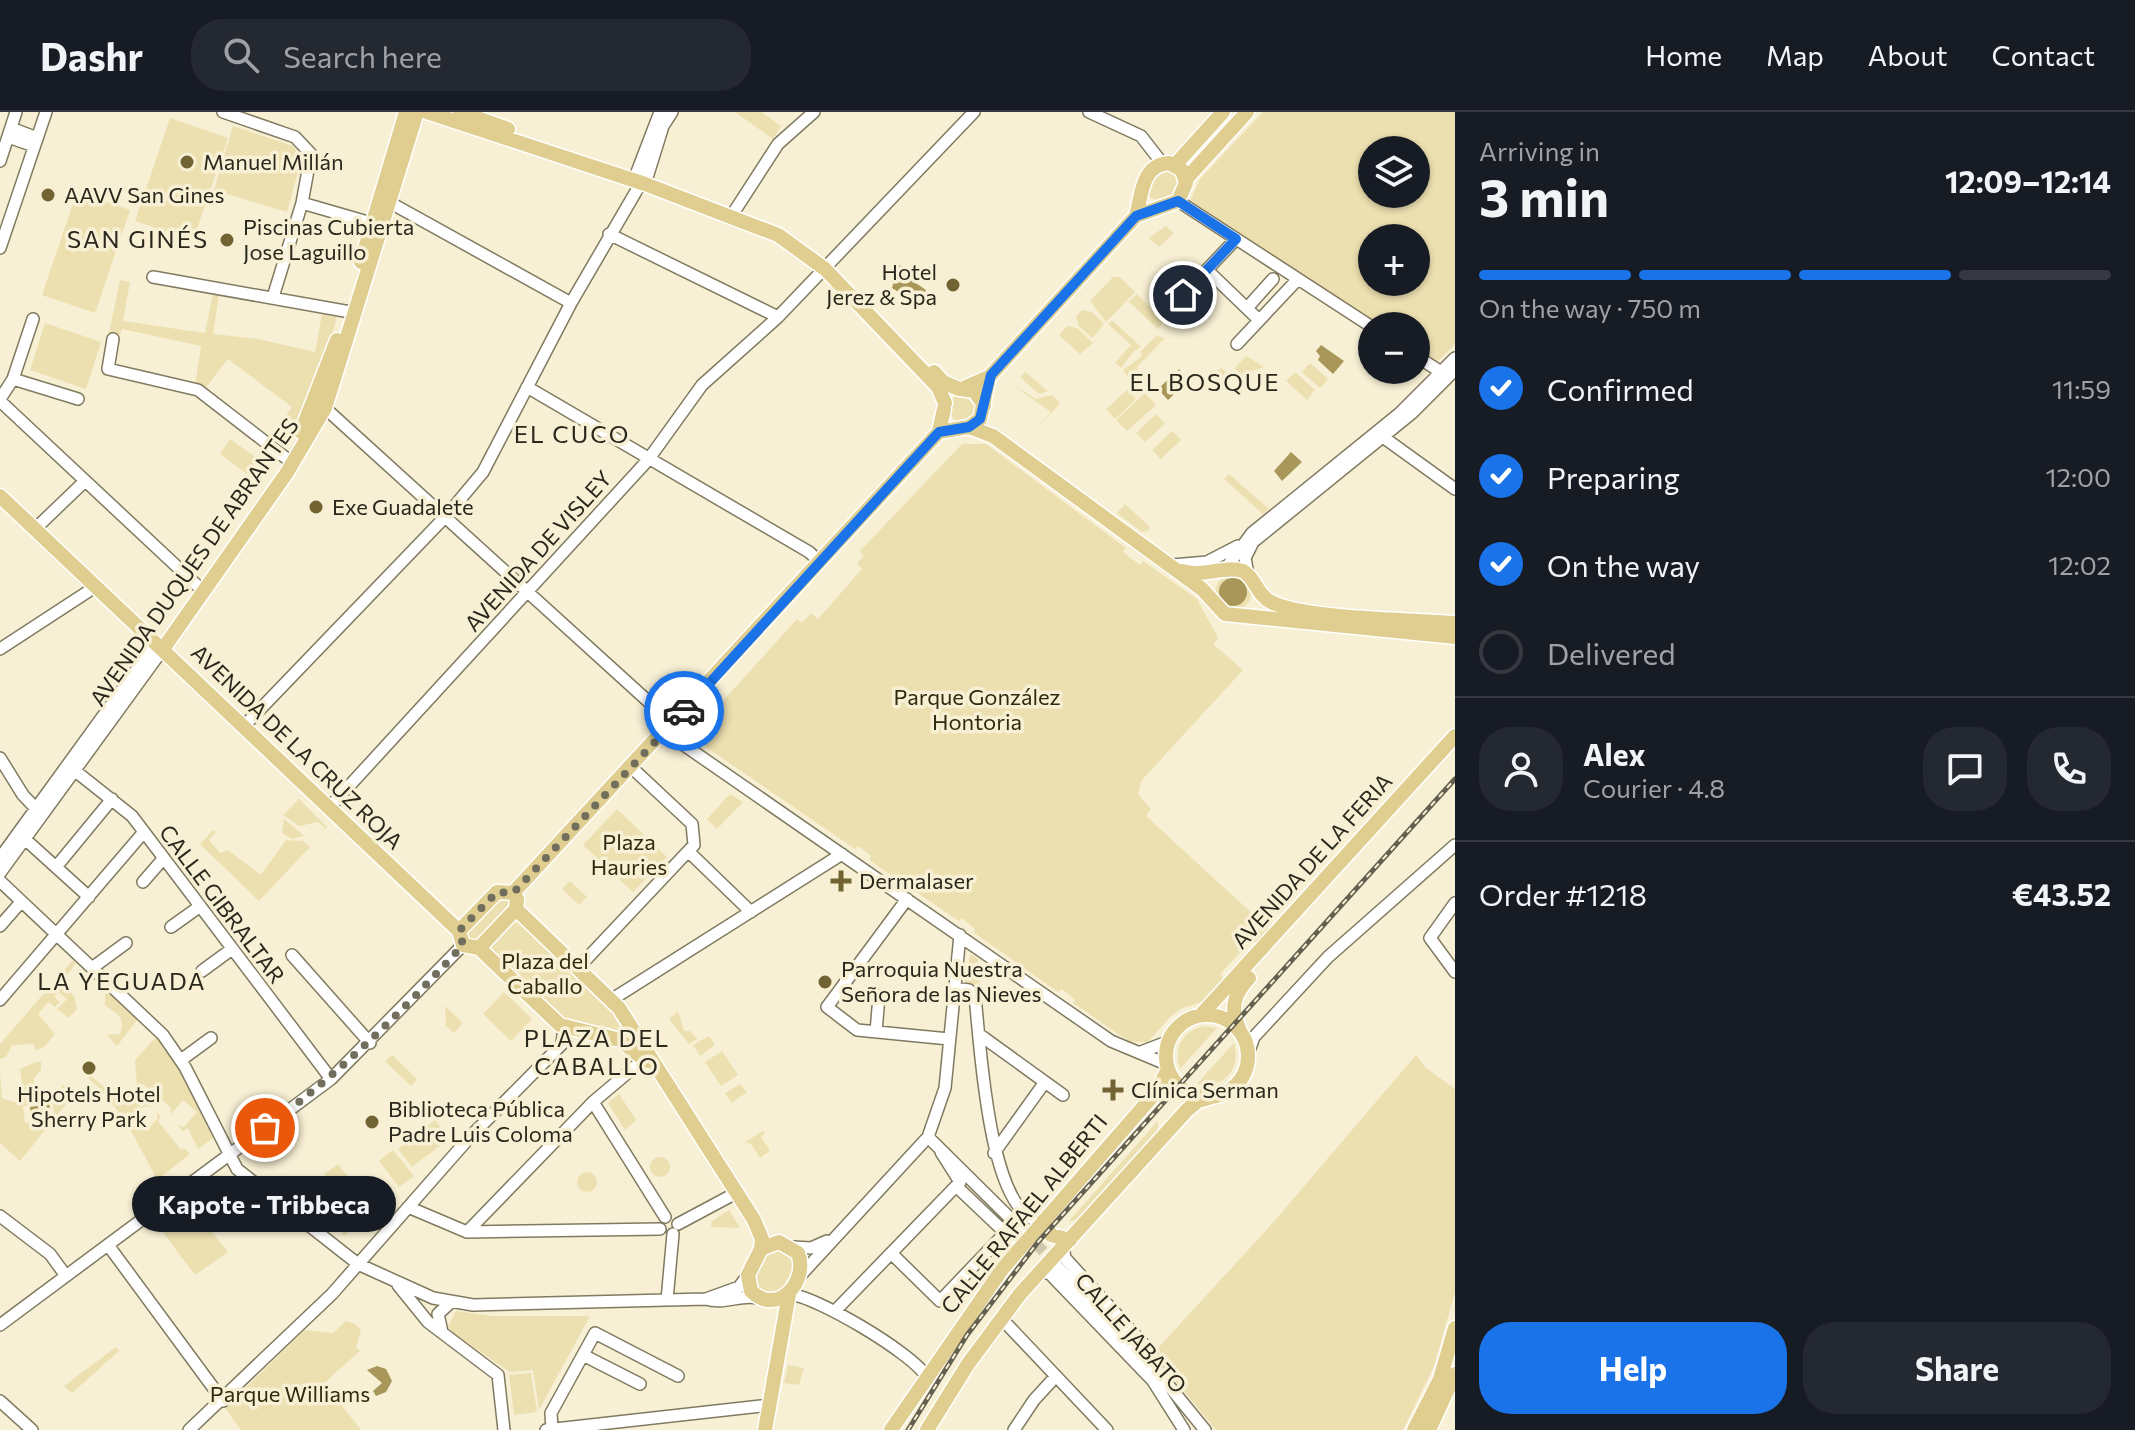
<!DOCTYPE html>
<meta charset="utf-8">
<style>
body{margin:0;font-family:Commissioner,sans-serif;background:#242831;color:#f1f3f6;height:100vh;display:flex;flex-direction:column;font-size:30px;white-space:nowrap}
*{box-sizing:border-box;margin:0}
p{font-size:26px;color:#9ea1a6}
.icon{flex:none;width:44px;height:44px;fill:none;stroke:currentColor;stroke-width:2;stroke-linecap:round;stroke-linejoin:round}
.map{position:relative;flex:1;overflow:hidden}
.panel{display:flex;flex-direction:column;background:#171b24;width:680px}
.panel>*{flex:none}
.tools{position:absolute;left:1358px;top:24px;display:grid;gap:16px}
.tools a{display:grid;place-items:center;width:72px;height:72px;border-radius:50%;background:#171b24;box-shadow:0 2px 6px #0004;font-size:40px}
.pin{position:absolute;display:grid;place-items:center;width:68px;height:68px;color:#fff;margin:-34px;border:4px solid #fff;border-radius:50%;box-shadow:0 2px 8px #0007}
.courier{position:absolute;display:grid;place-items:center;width:80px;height:80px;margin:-40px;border:6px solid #1a73e8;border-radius:50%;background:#fff;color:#222;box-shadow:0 2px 10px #0007}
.bubble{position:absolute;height:56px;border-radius:28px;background:#171b24;box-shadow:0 2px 6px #0004;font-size:26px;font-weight:700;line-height:56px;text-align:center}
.head em{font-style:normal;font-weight:700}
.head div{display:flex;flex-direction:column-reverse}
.head{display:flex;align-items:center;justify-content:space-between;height:136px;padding:0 24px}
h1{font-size:52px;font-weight:700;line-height:60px}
.bar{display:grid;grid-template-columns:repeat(4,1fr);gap:12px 8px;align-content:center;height:96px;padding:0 24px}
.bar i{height:10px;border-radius:6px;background:#363941}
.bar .current{background:#1a73e8}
.bar p{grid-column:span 4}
.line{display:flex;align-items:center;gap:20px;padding:0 24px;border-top:2px solid #363941}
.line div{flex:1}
.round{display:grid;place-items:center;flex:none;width:84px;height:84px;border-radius:32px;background:#242831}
ol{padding:0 24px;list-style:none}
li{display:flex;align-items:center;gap:24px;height:88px}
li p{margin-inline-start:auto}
li .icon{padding:8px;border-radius:50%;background:#1a73e8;color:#fff;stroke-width:4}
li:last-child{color:#9ea1a6}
li i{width:44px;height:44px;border:4px solid #363941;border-radius:50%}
.button{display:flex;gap:16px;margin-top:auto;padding:16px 24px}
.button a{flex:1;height:92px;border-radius:32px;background:#1a73e8;color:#fff;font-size:32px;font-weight:700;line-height:92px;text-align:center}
.button a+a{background:#242831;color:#f1f3f6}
header{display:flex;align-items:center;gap:48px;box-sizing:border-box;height:112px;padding:0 40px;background:#171b24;border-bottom:2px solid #363941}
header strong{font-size:38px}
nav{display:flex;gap:44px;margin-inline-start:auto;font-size:28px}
.search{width:560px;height:72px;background:#242831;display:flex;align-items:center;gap:20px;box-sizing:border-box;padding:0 28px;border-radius:32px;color:#9ea1a6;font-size:30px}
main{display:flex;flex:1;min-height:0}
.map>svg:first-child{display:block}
.green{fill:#ecdfb0;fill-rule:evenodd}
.water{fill:#a89759}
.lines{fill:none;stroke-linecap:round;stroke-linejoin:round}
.minor-tunnel{stroke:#cfc8af;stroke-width:11;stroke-dasharray:11 5.5;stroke-linecap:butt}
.minor-casing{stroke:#807a60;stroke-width:14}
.major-casing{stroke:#fff;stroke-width:17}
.minor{stroke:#fff;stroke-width:11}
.major{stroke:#dfce8f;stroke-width:14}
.rail-casing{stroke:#646050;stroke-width:5}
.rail{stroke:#f8f0d4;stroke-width:2;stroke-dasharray:6;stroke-linecap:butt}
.done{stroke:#726e5d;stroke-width:8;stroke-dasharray:0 14.4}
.route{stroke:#1a73e8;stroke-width:10}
.poi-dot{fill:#726432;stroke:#f8f0d4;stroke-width:3}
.labels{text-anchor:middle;stroke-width:7;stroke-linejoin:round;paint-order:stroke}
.poi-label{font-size:22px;fill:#2a281d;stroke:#f8f0d4;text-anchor:start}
.street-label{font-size:22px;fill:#2a281d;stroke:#f8f0d4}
.park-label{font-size:22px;fill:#322a0d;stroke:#f8f0d4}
.neighbourhood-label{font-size:24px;letter-spacing:2px;fill:#2a281d;stroke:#f8f0d4}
</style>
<header>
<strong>Dashr</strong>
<div class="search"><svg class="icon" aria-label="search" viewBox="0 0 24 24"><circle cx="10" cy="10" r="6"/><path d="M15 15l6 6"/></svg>Search here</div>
<nav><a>Home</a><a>Map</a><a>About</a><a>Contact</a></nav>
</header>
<main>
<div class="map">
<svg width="1455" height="1318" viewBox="0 0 1455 1318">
<rect width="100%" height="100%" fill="#f8f0d4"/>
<path class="green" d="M735,0h26l20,14 -8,13z
M1263,0h192v232l-19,19 -20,-13v-24h-37l-189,-125 10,-22zM1372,38h44v44h-44zM1372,126h44v44h-44z
M170,6l58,20 -35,103 -58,-20z
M233,14l60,20 8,15 -14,51 -73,-22z
M1161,58h11l8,8 -5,19 -15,6 -11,-7 -2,-10z
M77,80l53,18 -35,103 -53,-18z
M1166,114l8,7 -15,14 -10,-9z
M1113,165h7l15,15 -29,30 -16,-21z
M120,168l10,2 -7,39 82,12 8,-39 6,1 -6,39 45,5 57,13 7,-38 15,3 -16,53 -36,76 -17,-6 24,-33 -64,-48 -25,32 -8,-5 6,-40 -79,-17 -2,6 -11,-2z
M1137,182l27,27 -6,8 -29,-27z
M1082,198l10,2 12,12 -12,14 -13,-12 -3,-9z
M1112,208l29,27 -7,4 -13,17 -6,-5 16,-18 -23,-21z
M45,211l56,19 -15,47 -56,-19z
M1067,214l10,2 16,15 -13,11 -21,-19z
M1156,224l9,2 -27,28 -5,18 -10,-14 18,-13v-6z
M1246,244l18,11 -24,8 -5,-7z
M1310,251l18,16 -8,9 -18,-16z
M1221,256l8,7 1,20 -19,-18z
M1025,260l23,19 -9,3 -19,-17z
M1295,260l20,18 -8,10 -21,-19z
M1013,273l23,14 16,-4 8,8 -33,37 24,-28z
M1127,278l9,9 -21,20 -9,-10z
M1145,281l11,12 -29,26 -11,-11z
M949 296a14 14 0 1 1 28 0a14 14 0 1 1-28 0Z
M1156,302l9,10 -20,18 -9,-9z
M1172,319l9,9 -20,19 -9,-9z
M230,327l28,20 -11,15 -27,-20z
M962,332h24l140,104 -3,4 17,13 3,-4 54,38 21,39 -5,6 30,26 -102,111 -3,13 13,15 -5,7 123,113 -12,14 -5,-3 -32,34 4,5 -19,22 -25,8 -10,8 -22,25h-18l-57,-39 2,-3 -13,-11 -4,3 -85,-60 2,-3 -13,-11 -3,3 -90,-61 2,-4 -13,-10 -3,3 -155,-106 3,-20 94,-104 5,4 9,-10 7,6 44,-50 -5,-6 7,-7 -4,-5z
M1229,362l40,35 -6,5 -39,-35z
M1125,392l25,23 -2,4 -6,1 -25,-19z
M1228,463h12l12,15c-1,16 -10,20 -25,20l-12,-17 3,-11zM1241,469l5,7 -5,15 -8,3 -11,-7 -2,-9z
M730,682l13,8 -26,27 -10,-10z
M299,687l28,28 -1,2 -8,-7 -19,4 -16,-11z
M617,697l50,48 -34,35 -50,-47z
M284,707l20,17 -12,3 -10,-6z
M213,718l3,2 -7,8 11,13 8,-3 33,25 25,-35 17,1 7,6 -51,54 -59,-57z
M570,769l17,16 -8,8 -17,-16z
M499,784l11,1v10l-34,35 -6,1 -5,-9z
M516,805l102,96 -4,3 9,16 -22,-7 -1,5 -32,-6 -81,-76z
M970,842l8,5 2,35 -15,-12z
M73,848l2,4 -12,17 11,15 3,13 -8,9 -12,-9 10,-10 -9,-7 -4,5 6,5 -5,5 -7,-5 -10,12 17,20 -11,13 -8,3 -3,-6 -21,1 -6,12 -6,2v-15z
M101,873l37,34 -21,27 -10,-11 13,-1c5,-18 -1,-18 -15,-29v-12l-7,-6z
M504,880l28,27 -21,22 -28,-27z
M445,894l18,17 -9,10 -8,-7z
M678,899l6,20h6l7,8 -8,5 -20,-25z
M1204,914l13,2 -37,41c-7,-21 3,-38 24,-43z
M709,924l6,9 -15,11 -7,-11z
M156,925l18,23 39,78 -15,11 -10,-21 -5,3 -5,-6 6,2 13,-15 -14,-12 -13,15 1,-7 -21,-19 -7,3 4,-5 -4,-3 -6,2 -2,-26z
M1234,931c8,26 -11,47 -37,41z
M722,939l16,24 -17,11 -16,-24z
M392,943l25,24 -6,7 -26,-25z
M1416,943l10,13 29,21v203l-21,74 -31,64h-187l-39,-47 -19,-35 113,-123z
M36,950h5v8l-7,8 -1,27 -10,1 2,17 21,-2v-7l8,-1 -2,-17h10v-11l6,2 3,11 -51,63 -20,-18v-70l2,25 12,4 10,-6 -4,-27z
M90,963l21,18 22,-1 -2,6 10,9 4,-5 5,5 -6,-1 -9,10 3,7 11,5 9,-10 -2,-6 5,4 -3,5 23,29 4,-2 5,6 -33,26c-20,-39 -36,-73 -69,-102z
M740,972l7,8 -15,11 -7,-10z
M619,982l17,26 -11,10 -17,-27z
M435,1008l14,19 -37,28 -14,-18z
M1158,1009l-1,12 -78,86 -11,3z
M763,1019l2,2 -4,4 9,14 -10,7 -9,-14 -6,-2z
M393,1038l21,26 -15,11 -20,-26z
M650 1055a10 10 0 1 1 20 0a10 10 0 1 1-20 0Z
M338,1052l19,25 -14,11 -19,-26z
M577 1070a10 10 0 1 1 20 0a10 10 0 1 1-20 0Z
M368,1078l14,18 -38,28 -14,-19z
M193,1097l35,43 -33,23 -33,-44z
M729,1098l11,18 -29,-1 1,-6z
M775,1136l14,4 5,15 -13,24 -16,3 -9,-8c-2,-17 5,-30 19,-38z
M456,1199l36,5h98l-51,94 -6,-40 -23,2 -57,-39 -5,-7z
M346,1209l9,3 6,6 -5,17 4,4 -36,32 37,47h-120l-16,-22 80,-78 28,3z
M116,1235l3,4 -47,42 -8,-7z
M788,1253l16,3 -5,17 -15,-2z
M531,1261l6,39 -23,3 -5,-40z"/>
<path class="water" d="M898,152l11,8 -8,6 6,4 3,-3 16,11 -8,14 -26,-16 2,-7 -5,-6z
M1321,233l23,16 -11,13 -15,-14 2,-4 -4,-5z
M1179,257l10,11 -21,20 -10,-11z
M1291,340l11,10 -20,19 -8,-10z
M1219 480a14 14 0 1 1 28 0a14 14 0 1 1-28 0Z
M49,980l1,19 -6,1v8l-12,1 -2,-14 7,-1 -1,-13z
M377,1254l9,3 6,12 -6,11 -10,4 -3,-5 9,-8 -15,-13z"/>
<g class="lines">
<path class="minor-tunnel" d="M1024,1120l33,33"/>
<g class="minor-casing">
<path id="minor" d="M223,0l72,25 16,17 -9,49 -29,94
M660,0l-26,68 4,8 7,-4 18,-58 9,-14
M1089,0l52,24 21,27
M11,16l26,10
M8,25l26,9
M0,49l16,-49
M1178,89l194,126
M389,90l182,101
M302,91l76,22
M732,103l46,-71 36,-32
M609,122l169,83
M0,136l46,-136
M1207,158l52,50
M153,165l203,36
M1183,183l53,-56
M1247,196l26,-29
M113,227l-5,30 90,21 88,68
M1237,232l61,-65
M1416,244l25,16
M13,267l65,20
M527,275l282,165 11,10
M0,287l13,-20 20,-60
M0,289l203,190
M325,296l336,305 20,30 430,298 55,23
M1383,325l72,52
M35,417l50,-48
M1172,453l35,-3 31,-16
M1224,459l28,-38 148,-120 55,-55
M1248,462l-3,-16 8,-16 159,-129 43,-43
M0,537l95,-62
M243,615l204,-212 36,-43 88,-169 67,-115
M0,646l23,37 19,20
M69,654l63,50 199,263
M329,696l319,-348 54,-75 76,-68 196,-205
M26,728l63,57
M690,741l61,59
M0,746l156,-215
M56,755l56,-68
M0,761l163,-224
M0,769l163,154 22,32 52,102 121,95 75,34 40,7 233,-6c19,6 33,-5 52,-1
M143,770l20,-23
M907,787l-80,108 30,23 92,9
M1455,791l-25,35 25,34
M0,814l21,-24
M171,815l28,-20
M292,843l78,88
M92,856l34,-25
M578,856l116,-123 -2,-21 -61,-57
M202,859l30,-22
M954,876l15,2 6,7c5,41 13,224 68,224
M0,888l143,-167
M611,888l231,-146
M876,920l3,-36
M980,923l83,60
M1141,940l26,-10
M1248,942l6,-17 74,-80 127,-112
M181,948l30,-22
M593,990l72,115
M928,1025l95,94
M994,1041l51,-71
M956,1074l60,57 2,8
M408,1095l59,25 193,-3
M0,1104l50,38 16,22
M678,1112l58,-31
M467,1120l126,-130 51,-43
M108,1133l115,156
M793,1135l18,1 16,-7
M1063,1135l2,11 85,93 8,17
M891,1141l49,48 65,-68
M1057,1154l99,104 49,60
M1040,1159l10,3 103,107 31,49
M798,1166l130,-141 17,-49 15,-153
M398,1173l30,37 70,53 6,55
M789,1182c27,2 123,59 137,82
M706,1187l33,-12 9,-12
M667,1188l6,-66
M835,1199l125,-129 -19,-30
M1001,1206l106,112
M0,1213l331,-246 132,-134
M442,1220l-4,-18 13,-12
M583,1243l57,29
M0,1289l32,29
M552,1317l-1,-16 44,-80 83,43
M189,1318l143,-136 137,-156 93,-94 2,-17
M546,1318l215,-24
M1014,1318l20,-30 22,-24"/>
</g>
<g class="major-casing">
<path id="major" d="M427,0l218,72 133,51 47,34 113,118 7,16
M460,0l48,17
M1175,53l48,-53
M1186,67l61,-67
M361,150l45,-150
M934,260l9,10 16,7
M964,276l25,-11 147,-161 42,-15 8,-18 -4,-13 -13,-7c-28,2 -27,32 -33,53
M960,277l14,2 10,14
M969,315l24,9 209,153 23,25 230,23
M301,320l36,-92
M939,320l30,-5 11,-8 9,-42
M0,384l459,435
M1182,459c22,7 41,-6 61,0 13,8 14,24 28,31 33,17 142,18 184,21
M163,537l123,-175 39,-66 92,-296
M513,781l426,-461 5,-23
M516,797l103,99 135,212 8,19 -1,10
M459,819l4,14 16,3 37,-39 1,-10
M459,819l38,-39 16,1
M479,836l81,77 60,15 26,21
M1166 944a41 41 0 1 1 82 0a41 41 0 1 1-82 0Z
M1201,903l254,-279
M1240,919c-10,-22 -7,-36 9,-53
M1043,1109l8,14 19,5
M779,1130l19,11c11,29 -21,64 -47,38l-3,-16 13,-26z
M765,1318l24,-136
M891,1318l112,-162 154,-177 11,-22
M927,1318l41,-66 52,-70 167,-184 11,-9 14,-4
M1414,1318l26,-51 15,-51
M1429,1318l26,-56"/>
</g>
<use href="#minor" class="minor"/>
<use href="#major" class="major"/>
<g class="rail-casing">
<path id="rail" d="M908,1318l59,-95 71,-93 417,-463"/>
</g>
<use href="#rail" class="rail"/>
</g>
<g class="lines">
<path class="done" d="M265,1016c76,-56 135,-114 198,-183l-4,-14 38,-39 16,1 171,-182"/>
<path class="route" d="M684,599l255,-279 30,-5 11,-8 11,-44 145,-159 42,-15 58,38 -53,56"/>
</g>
<g class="poi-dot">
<circle cx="187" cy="50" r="8"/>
<circle cx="48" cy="83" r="8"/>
<circle cx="227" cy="128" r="8"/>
<circle cx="953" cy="173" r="8"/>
<circle cx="316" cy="395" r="8"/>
<path d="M837 757h8v8h8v8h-8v8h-8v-8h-8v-8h8z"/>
<circle cx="825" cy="870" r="8"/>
<circle cx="89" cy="956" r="8"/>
<path d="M1109 966h8v8h8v8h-8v8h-8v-8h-8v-8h8z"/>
<circle cx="372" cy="1010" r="8"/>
</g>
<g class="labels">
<g class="poi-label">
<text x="203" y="58">Manuel Millán</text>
<text x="64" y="91">AAVV San Gines</text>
<text x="243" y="123">Piscinas Cubierta<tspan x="243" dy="25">Jose Laguillo</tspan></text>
<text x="937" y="168" text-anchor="end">Hotel<tspan x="937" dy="25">Jerez &amp; Spa</tspan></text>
<text x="332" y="403">Exe Guadalete</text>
<text x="859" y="777">Dermalaser</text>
<text x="841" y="865">Parroquia Nuestra<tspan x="841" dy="25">Señora de las Nieves</tspan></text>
<text x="1131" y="986">Clínica Serman</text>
<text x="89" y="990" text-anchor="middle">Hipotels Hotel<tspan x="89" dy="25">Sherry Park</tspan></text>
<text x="388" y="1005">Biblioteca Pública<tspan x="388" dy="25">Padre Luis Coloma</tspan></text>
</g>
<g class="street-label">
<text transform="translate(538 439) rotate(-48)" y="8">AVENIDA DE VISLEY</text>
<text transform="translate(194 450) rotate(-55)" y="8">AVENIDA DUQUES DE ABRANTES</text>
<text transform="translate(297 635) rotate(44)" y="8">AVENIDA DE LA CRUZ ROJA</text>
<text transform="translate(1312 749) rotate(-48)" y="8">AVENIDA DE LA FERIA</text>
<text transform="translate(222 792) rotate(53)" y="8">CALLE GIBRALTAR</text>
<text transform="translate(1024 1102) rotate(-51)" y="8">CALLE RAFAEL ALBERTI</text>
<text transform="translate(1131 1221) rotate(48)" y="8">CALLE JABATO</text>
</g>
<g class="park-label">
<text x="977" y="593">Parque González<tspan x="977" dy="25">Hontoria</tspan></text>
<text x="629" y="738">Plaza<tspan x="629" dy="25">Hauries</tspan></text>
<text x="545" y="857">Plaza del<tspan x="545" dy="25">Caballo</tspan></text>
<text x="290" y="1290">Parque Williams</text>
</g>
<g class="neighbourhood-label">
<text x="138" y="136">SAN GINÉS</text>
<text x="1205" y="279">EL BOSQUE</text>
<text x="572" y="331">EL CUCO</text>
<text x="122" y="878">LA YEGUADA</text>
<text x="597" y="935">PLAZA DEL<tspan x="597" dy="28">CABALLO</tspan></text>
</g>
</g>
</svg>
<div class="tools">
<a><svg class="icon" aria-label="layers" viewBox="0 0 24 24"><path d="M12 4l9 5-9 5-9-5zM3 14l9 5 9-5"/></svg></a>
<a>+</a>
<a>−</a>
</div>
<div class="pin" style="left:265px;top:1016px;background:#ea580c"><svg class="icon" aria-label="bag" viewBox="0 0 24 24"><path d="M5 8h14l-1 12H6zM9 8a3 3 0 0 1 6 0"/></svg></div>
<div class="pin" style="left:1183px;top:183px;background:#1f2937"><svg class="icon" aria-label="home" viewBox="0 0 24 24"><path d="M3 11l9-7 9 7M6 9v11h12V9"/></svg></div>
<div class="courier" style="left:684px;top:599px"><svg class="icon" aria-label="car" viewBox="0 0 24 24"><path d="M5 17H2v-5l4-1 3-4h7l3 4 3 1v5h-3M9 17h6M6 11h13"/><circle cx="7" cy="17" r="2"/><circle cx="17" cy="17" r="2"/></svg></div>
<div class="bubble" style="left:132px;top:1064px;width:264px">Kapote - Tribbeca</div>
</div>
<section class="panel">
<div class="head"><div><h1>3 min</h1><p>Arriving in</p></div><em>12:09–12:14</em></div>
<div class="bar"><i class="current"></i><i class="current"></i><i class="current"></i><i></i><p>On the way · 750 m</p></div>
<ol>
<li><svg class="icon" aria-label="check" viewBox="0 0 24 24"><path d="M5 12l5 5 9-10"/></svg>Confirmed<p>11:59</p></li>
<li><svg class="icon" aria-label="check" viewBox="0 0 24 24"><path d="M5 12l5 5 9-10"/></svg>Preparing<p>12:00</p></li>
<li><svg class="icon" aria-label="check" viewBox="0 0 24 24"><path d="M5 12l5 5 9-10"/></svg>On the way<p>12:02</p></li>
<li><i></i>Delivered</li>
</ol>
<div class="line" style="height:144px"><a class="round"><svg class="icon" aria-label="person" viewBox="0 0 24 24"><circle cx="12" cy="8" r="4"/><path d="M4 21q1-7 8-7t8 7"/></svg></a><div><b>Alex</b><p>Courier · 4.8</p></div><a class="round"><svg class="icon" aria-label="chat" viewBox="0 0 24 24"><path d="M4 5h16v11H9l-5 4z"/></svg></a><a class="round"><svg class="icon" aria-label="phone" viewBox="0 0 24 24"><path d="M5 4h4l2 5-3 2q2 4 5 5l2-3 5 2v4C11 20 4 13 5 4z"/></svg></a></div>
<div class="line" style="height:104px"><div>Order #1218</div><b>€43.52</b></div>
<div class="button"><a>Help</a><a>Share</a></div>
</section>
</main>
